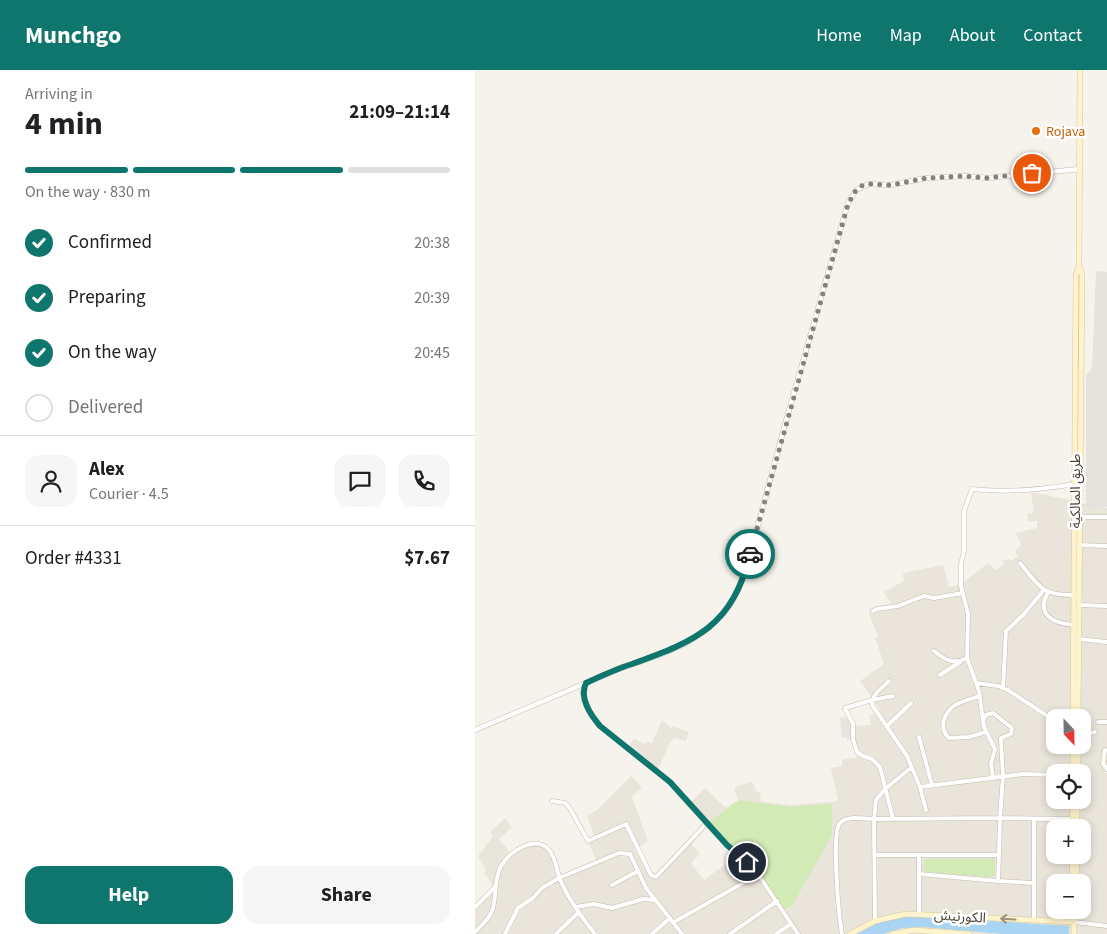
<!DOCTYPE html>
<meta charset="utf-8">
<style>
body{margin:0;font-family:"Source Sans 3","Noto Sans Arabic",sans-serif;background:#f6f6f6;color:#202124;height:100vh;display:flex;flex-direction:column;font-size:19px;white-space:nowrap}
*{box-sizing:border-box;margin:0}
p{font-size:16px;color:#757577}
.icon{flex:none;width:28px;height:28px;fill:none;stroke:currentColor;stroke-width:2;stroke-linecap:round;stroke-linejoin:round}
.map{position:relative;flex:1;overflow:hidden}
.details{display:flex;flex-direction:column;background:#fff;width:475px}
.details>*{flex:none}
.needle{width:32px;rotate:158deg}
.controls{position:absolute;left:571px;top:639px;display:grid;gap:10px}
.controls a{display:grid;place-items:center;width:45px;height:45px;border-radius:10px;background:#fff;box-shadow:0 2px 8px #0003;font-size:25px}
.pin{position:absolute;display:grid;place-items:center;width:42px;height:42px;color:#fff;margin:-21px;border:2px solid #fff;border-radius:50%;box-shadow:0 1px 5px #0007}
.courier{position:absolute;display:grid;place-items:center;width:50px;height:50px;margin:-25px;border:4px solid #0f766e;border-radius:50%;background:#fff;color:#222;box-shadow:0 1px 6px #0007}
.summary em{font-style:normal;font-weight:700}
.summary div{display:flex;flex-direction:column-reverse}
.summary{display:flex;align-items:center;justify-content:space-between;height:85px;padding:0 25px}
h1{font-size:32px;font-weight:700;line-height:38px}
.bar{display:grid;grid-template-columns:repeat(4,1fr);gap:8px 5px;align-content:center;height:60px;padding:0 25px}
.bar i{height:6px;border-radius:4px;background:#e0e0e0}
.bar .on{background:#0f766e}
.bar p{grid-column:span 4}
.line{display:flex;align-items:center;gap:12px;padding:0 25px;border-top:1px solid #e0e0e0}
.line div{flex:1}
.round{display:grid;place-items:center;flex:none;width:52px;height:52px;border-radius:15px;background:#f6f6f6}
ol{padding:0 25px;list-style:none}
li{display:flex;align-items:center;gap:15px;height:55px}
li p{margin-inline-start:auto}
li .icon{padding:5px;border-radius:50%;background:#0f766e;color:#fff;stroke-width:4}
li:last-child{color:#757577}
li i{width:28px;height:28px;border:2px solid #e0e0e0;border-radius:50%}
.cta{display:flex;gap:10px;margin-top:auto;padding:10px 25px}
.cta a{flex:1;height:58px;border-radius:15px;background:#0f766e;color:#fff;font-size:20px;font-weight:700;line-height:58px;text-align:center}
.cta a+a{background:#f6f6f6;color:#202124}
header{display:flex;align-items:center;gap:30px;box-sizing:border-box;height:70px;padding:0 25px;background:#0f766e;color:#fff}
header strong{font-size:24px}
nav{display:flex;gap:28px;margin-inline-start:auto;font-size:18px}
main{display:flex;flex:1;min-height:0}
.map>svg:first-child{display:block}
.residential{fill:#eae5da;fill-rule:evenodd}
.industrial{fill:#e6e2dd}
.green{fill:#d2eab5}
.water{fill:#a9d4f2}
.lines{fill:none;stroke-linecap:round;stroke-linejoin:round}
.minor-casing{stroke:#c2bbae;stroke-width:5}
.tertiary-casing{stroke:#c2bbae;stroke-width:5.5}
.secondary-casing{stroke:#d6c79b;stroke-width:6}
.minor{stroke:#fff;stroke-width:4}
.tertiary{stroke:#fff;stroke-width:4.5}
.secondary{stroke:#fff3cd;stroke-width:5}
.oneway{stroke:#9c937c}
.done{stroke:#878178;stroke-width:5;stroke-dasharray:0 9}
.route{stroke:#0f766e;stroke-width:6}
.food-dot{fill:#e8710a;stroke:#fff;stroke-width:2}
.labels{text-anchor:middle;stroke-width:5;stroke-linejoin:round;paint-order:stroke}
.food-label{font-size:14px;fill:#c56008;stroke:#fff;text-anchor:start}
.street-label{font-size:14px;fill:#4b4439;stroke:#fff}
</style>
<header>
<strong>Munchgo</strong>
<nav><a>Home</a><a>Map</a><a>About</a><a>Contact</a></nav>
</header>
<main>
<section class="details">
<div class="summary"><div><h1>4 min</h1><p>Arriving in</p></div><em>21:09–21:14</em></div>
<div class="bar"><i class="on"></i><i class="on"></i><i class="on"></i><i></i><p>On the way · 830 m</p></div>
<ol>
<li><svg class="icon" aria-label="check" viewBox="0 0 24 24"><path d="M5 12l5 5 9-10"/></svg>Confirmed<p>20:38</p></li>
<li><svg class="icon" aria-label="check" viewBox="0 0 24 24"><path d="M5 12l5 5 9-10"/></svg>Preparing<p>20:39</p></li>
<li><svg class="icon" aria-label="check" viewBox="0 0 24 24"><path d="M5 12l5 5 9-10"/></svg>On the way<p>20:45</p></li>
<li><i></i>Delivered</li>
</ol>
<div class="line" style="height:90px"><a class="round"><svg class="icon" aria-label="person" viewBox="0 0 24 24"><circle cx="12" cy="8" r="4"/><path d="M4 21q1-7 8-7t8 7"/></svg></a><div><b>Alex</b><p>Courier · 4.5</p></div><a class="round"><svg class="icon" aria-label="chat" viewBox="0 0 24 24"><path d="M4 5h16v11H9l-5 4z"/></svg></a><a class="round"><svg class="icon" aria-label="phone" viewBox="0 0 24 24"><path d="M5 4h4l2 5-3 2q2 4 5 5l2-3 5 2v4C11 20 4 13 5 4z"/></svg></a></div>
<div class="line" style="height:65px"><div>Order #4331</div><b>$7.67</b></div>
<div class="cta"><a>Help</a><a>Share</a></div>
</section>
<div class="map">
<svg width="632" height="864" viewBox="0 0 632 864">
<rect width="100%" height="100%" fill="#f6f3ec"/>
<path class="residential" d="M556,422l76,16v426h-632v-30l18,-18 -9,-14 2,-2 -8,-14 15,-19 -3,-5 15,-14 7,9 -13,12 13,16 14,-11 7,-3 7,2 5,2 9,11 7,20 36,-14 -9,-21 7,-3 -8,-22 10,-6 34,-34 11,11 -10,10 16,44 -9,6 5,17 13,11 32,-34 11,13 -9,9 13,17 22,-16 2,2 10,-9 -11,-10 -38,-43 16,-16 21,20 12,-8 -4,-12 18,-7 4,10 4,1 1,10 30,3 47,-4 -7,-33 11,-2v-6l15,-3 -1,-17h-9v-3l-5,1 -2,-20 11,-1 1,9 19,-1 -2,-9 12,-5 -21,-30 24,-17 -9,-26 3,-2 -9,-22 1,-5 6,-3 15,-2 -7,-12 20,-11 -1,-8 40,-8 6,22 12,-3 27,-21 7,7 9,-6 -1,-4 7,-1 1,2 7,-5 -3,-5 6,-6 -5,-12 21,-5v-7h-9l-1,-7 7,-2zM580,648h28v27h-28zM580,702h28v28h-28zM580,758h28v27h-28zM580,812h28v28h-28z
M187,650l10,9 1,-3 16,6 -3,9 -11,-3 -5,4 -13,30 -29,-25 6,-8 11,5 2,-3 5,2z"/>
<path class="industrial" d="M621,201l11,1v235h-21v-131l6,-8z"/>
<path class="green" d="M264,730l52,7 41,-3v31l-40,71 -8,3 -28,-42 -28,-22 -19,-23z
M451,789h67l2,2v14l-4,2 -64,-5 -3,-1v-10z"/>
<path class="water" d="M433,846l161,10v8h-67l-79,-7 -21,1 -19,6h-27l26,-13z"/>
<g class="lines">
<g class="minor-casing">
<path id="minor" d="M604,447h28
M604,475l28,1
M545,493c19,23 22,33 55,32
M573,522c-2,4 -5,11 -4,16 2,13 19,16 30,17
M604,535l28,1
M398,541l4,-2 21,-3 26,-10 10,2 29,-5
M604,569l28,3
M459,581c11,9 21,14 33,7
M465,605l20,-13
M414,611c-7,7 -18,14 -17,24l35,51 13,31 6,23
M111,613l-3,8v4l9,21 8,10 70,56 57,63 27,23 44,66
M501,613l22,3 10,4 47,31
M528,618l3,-57 17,-16 21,-25
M418,626l-21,4 -27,8 8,16v15l4,13 6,4 9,3 8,8 13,52
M505,626c-16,5 -31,7 -36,24 -2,6 0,14 5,18l20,-1 17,-5
M508,650l3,-5 7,-2 19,15 -1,6 -10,4v3l2,35 -3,42 72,1
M623,652h9
M412,656l24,-23
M608,665l12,-3
M444,667l13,48
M630,680l-2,14 4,5
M518,708l-2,-15 4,-14 -11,-22 -5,-36 -12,-33 1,-44 -7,-28v-22l3,-13v-40l8,-22c35,4 68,1 103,-5
M445,717l103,-13 32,1
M77,731l13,2 4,4 19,34 38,-17 25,51 5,2 51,-54
M524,785l-1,26 36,2
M444,804l79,7
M137,815l26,-14
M0,837l20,-20
M101,837l18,-3 18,4 31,-9 12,1
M444,843v-58
M559,850v-101
M400,851l-1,-102 126,-1 -1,37h-124
M199,852l85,-48
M599,852l33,4
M0,862c6,-6 14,-13 17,-21 5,-12 1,-30 9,-45 8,-14 34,-32 48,-16 7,8 7,19 11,29 8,20 22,38 35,55
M30,864l13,-26 15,-10 9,-10 17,-10 60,-25 11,1 16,34 36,46
M81,864l23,-22
M177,864l18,-16
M255,864l47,-33
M301,864l15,-10
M367,864c-3,-17 -11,-100 -2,-111 7,-8 24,-4 34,-4l2,-19 9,-11 27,-22"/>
</g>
<g class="tertiary-casing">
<path id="tertiary" d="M0,660l144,-61 38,-13 28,-12 25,-17 14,-14 11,-18 11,-25 38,-142 64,-225 8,-13 13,-6 22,1 35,-7 38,-2 24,2 92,-9"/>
</g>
<g class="secondary-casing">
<path id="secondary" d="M598,648l3,-443 3,-9
M603,648l4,-443 -3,-10 1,-195
M598,702v-27
M603,702v-27
M597,758l1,-28
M602,758v-28
M597,785l1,27
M601,812l1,-27
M375,864l25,-13 31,-7 168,8
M417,864l22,-4 55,4
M599,864v-17l2,-7"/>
</g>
<use href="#minor" class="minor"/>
<use href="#tertiary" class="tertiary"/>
<use href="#secondary" class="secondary"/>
</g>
<defs><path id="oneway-shaft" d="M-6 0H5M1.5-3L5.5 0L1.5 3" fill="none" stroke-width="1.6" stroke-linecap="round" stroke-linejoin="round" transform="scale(1.25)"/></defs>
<use class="oneway" href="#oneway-shaft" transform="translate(533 849) rotate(-177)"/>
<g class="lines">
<path class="done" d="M275,484l98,-350 8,-14 7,-5 6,-1 22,1 35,-7 38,-2 24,2 44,-5"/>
<path class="route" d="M272,792l-20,-17 -57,-63 -70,-56c-10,-12 -21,-28 -14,-43 15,-7 30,-14 46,-19 64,-23 101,-38 118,-110"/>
</g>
<circle class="food-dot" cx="561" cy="61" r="5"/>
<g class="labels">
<g class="food-label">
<text x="571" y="66">Rojava</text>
</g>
<g class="street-label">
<text transform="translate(600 421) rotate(-90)" y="5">طريق المالكية</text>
<text transform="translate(485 846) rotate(4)" y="5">الكورنيش</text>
</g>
</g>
</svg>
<div class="controls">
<a><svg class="needle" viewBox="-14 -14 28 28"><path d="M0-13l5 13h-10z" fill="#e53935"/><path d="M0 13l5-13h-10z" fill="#757577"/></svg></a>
<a><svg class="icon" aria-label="locate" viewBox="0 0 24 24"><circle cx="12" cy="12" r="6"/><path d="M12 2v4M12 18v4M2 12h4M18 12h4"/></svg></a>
<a>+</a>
<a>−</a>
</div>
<div class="pin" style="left:557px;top:103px;background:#ea580c"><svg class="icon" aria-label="bag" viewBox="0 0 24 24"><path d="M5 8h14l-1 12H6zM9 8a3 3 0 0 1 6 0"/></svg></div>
<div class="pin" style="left:272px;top:792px;background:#1f2937"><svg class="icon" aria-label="home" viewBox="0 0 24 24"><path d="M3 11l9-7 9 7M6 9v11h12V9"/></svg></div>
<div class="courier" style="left:275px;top:484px"><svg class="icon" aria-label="car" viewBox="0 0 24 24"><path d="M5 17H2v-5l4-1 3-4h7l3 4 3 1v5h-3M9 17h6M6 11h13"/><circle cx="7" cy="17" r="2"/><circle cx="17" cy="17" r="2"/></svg></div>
</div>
</main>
